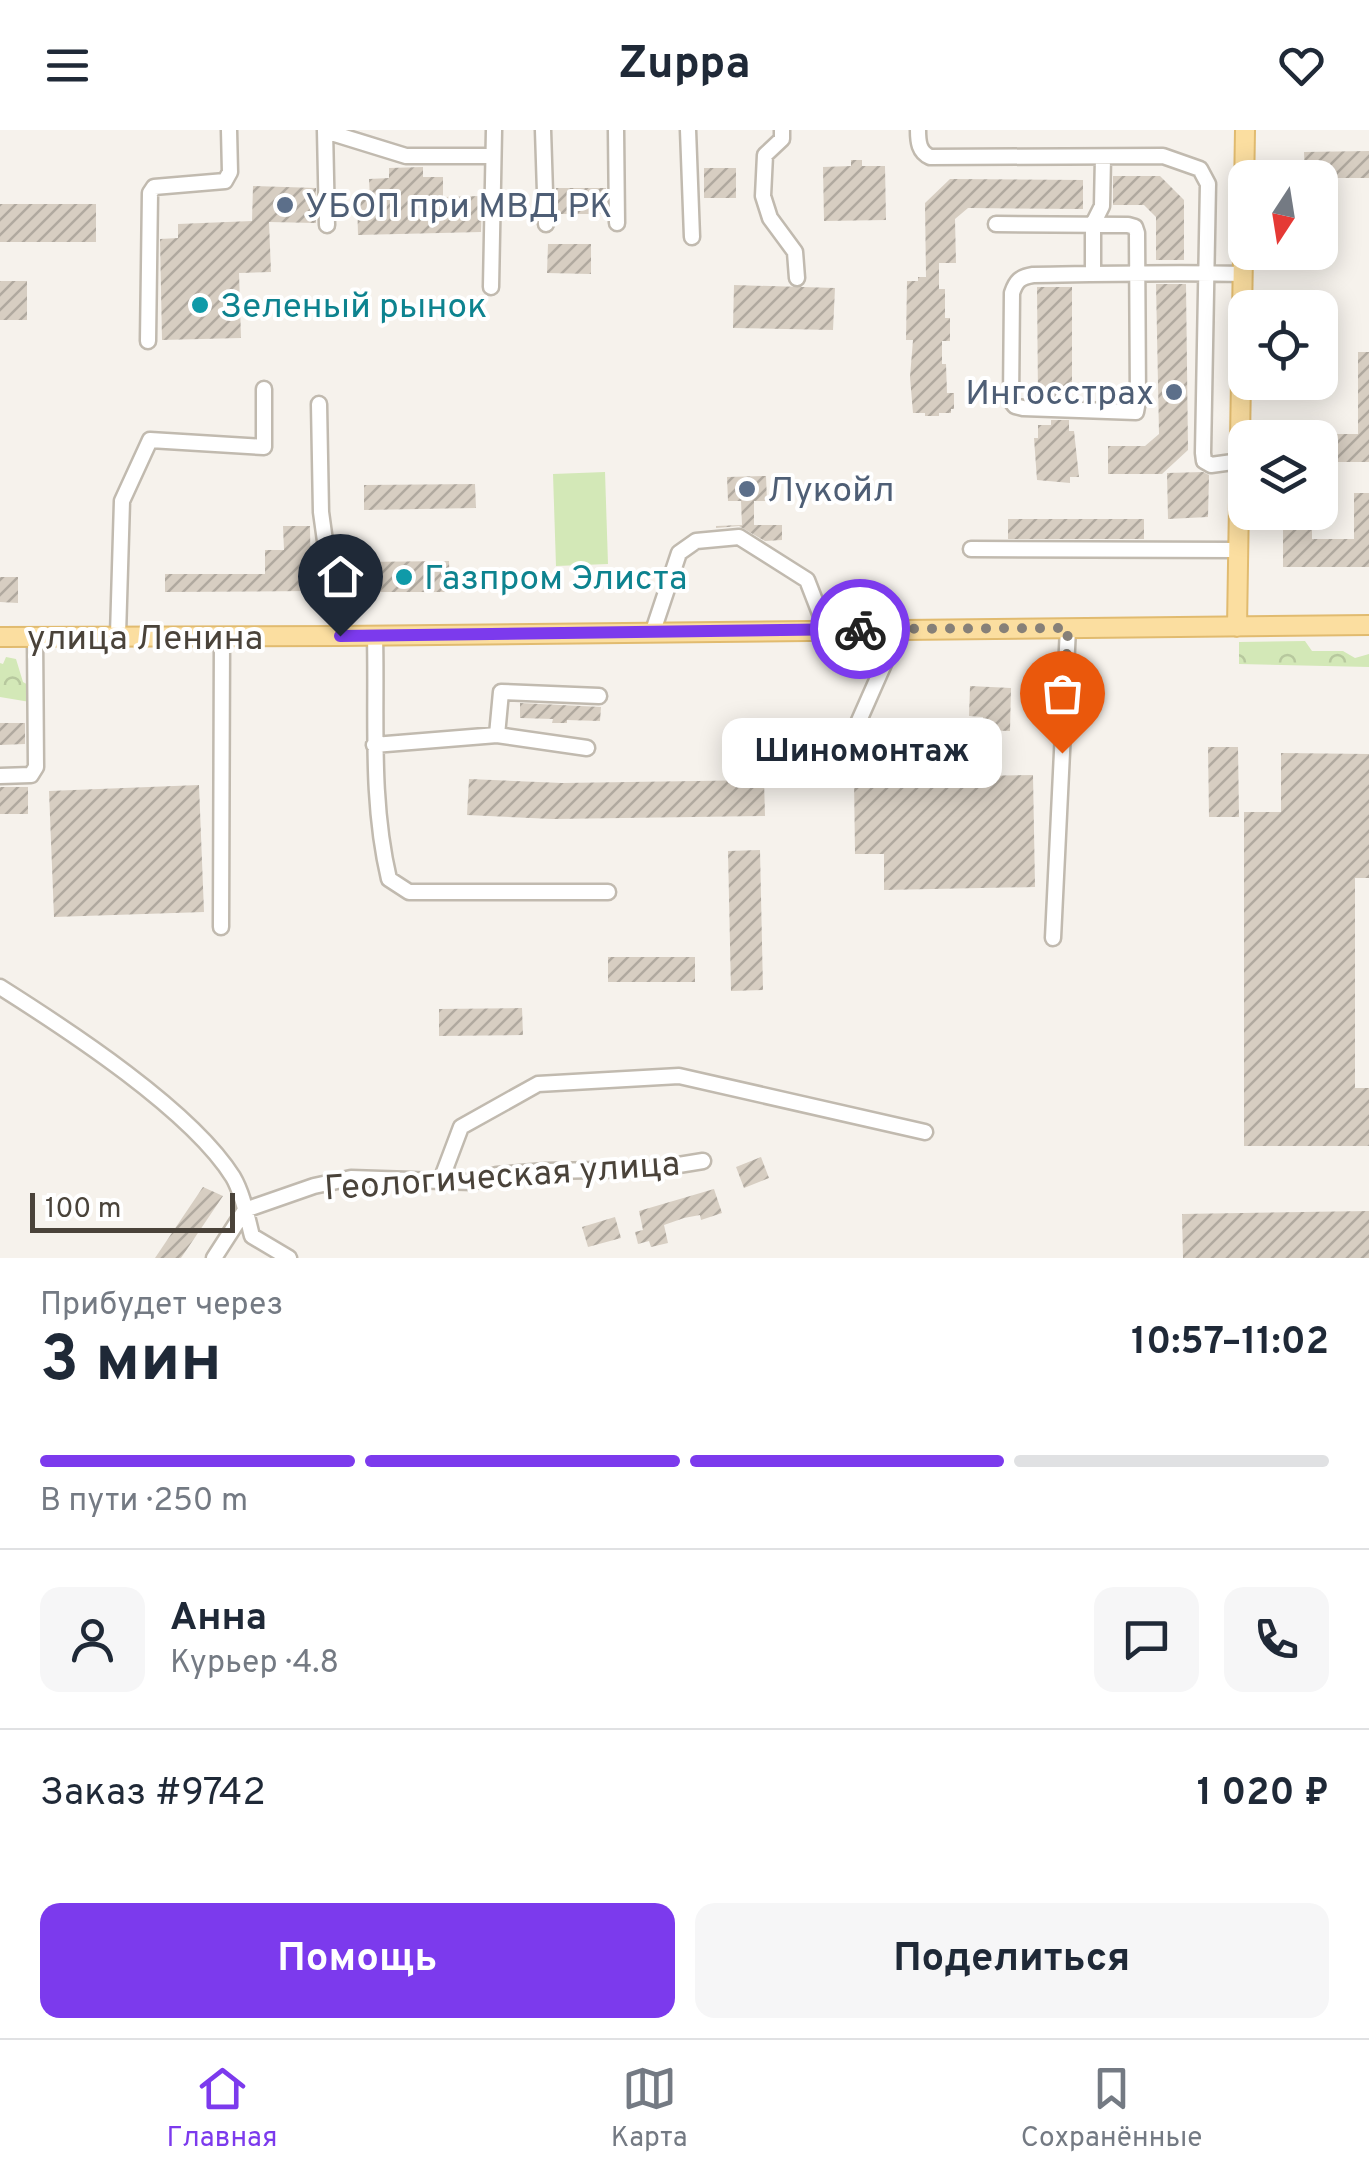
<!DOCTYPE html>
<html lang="ru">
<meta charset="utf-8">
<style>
body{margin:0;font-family:Overpass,sans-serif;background:#f6f6f7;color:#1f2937;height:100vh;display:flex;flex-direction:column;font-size:38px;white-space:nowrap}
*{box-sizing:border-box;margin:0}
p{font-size:32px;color:#747a83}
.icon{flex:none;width:55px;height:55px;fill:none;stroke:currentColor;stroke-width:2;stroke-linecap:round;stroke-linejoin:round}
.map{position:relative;height:1128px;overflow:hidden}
.details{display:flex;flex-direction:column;background:#fff;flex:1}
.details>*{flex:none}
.needle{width:65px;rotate:192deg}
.controls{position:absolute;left:1228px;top:30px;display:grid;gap:20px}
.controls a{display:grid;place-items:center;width:110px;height:110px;border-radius:20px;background:#fff;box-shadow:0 5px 25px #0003;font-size:50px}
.scale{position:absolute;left:30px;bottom:25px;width:205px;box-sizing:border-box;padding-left:10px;border:5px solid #4a433a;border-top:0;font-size:28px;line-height:35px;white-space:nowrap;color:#4a433a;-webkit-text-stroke:8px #fff;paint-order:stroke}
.pin{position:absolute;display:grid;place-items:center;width:85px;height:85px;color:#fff;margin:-102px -42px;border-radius:50% 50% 50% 0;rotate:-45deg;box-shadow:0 0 10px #0007}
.pin .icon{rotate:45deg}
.courier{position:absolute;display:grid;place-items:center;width:100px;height:100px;margin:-50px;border:8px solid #7c3aed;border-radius:50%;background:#fff;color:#222;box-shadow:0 2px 12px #0007}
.bubble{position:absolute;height:70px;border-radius:20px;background:#fff;box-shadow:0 5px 25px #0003;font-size:32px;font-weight:700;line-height:70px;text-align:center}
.overview em{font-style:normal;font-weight:700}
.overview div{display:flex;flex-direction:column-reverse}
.overview{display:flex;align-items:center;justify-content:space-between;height:170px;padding:0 40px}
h1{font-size:65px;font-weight:700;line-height:75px}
.bar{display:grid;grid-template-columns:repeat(4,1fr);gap:15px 10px;align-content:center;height:120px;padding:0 40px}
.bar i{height:12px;border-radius:8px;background:#e0e1e3}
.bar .active{background:#7c3aed}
.bar p{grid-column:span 4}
.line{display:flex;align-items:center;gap:25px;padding:0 40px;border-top:2px solid #e0e1e3}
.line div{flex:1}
.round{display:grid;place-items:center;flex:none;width:105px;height:105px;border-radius:20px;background:#f6f6f7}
.cta{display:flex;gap:20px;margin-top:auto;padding:20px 40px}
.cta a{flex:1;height:115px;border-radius:20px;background:#7c3aed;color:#fff;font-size:40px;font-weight:700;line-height:115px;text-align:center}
.cta a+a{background:#f6f6f7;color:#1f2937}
header{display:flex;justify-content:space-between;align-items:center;height:130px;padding:0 40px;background:#fff;font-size:45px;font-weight:700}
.menu{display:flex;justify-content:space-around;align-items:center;height:140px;border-top:2px solid #e0e1e3;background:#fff;font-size:28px;color:#747a83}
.menu a{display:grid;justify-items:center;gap:5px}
.menu .active{color:#7c3aed}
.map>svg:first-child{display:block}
.forest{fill:url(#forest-crowns)}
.green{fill:#d3e8b7}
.building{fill:url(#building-hatch)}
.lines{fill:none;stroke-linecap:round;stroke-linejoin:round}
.minor-casing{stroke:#c1baaf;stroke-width:19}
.major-casing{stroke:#e1bb6f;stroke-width:22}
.minor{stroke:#fff;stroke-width:14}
.major{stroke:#fbdea0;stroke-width:18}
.done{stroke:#868078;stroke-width:10;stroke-dasharray:0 18}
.route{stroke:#7c3aed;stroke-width:12}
.service-dot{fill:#5c6f8a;stroke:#fff;stroke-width:4}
.culture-dot{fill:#0f9aa8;stroke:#fff;stroke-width:4}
.labels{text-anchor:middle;stroke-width:8;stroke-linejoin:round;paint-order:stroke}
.service-label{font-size:35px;fill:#4e5e75;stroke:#fff;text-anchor:start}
.culture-label{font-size:35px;fill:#0d838f;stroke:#fff;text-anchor:start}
.street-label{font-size:35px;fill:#4a433a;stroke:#fff}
</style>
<header><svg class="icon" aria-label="menu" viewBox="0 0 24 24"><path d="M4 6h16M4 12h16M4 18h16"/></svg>Zuppa<svg class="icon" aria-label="heart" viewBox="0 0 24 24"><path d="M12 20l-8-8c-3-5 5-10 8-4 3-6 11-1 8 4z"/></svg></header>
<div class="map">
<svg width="1369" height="1128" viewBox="0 0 1369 1128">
<defs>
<pattern id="forest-crowns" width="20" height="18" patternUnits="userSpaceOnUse" patternTransform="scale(2.5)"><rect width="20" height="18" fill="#d3e8b7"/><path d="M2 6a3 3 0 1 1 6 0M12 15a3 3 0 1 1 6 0" fill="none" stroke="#b7c89e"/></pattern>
<pattern id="building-hatch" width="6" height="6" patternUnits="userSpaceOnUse" patternTransform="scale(2.5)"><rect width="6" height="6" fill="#d7cec2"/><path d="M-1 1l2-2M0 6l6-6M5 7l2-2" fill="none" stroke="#b0a99f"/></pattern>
</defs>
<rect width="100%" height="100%" fill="#f6f2ec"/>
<path class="forest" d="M1305,511l7,10h31l12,7 14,-4v13l-130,-3v-22z
M6,527l10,2 7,23 7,4v16l-30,-5v-34l3,1z"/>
<path class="green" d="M605,342l3,92 -52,2 -3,-92z"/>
<path class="building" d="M1369,21v27h-64l-1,-26z
M851,30h11v6h23l1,54 -62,1 -1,-54 28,-1z
M423,37v10h20v20l39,-1 -1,36 -123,3 -1,-36h13l-1,-20 20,-1v-10z
M704,38h32v30h-32z
M1113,46h47l24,24v60h-28v-43l-12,-12h-31z
M950,49l133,1v29l-115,-1 -13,11 1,44h-17v26h6v29h5v23h-8v23h4l1,29h7v16h-3v4h-12v3h-14v-3h-12l-3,-36 3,-37h-7l1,-59h11v-4h8l-1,-74z
M253,56l63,2v35l-47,-1 2,50 -32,1 2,65 -79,2 -2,-101 18,-1v-14l74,-3z
M556,58h50v26h-50z
M0,74h96v38h-96z
M548,114h43v30l-44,-1z
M0,151h27v39h-27z
M1156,154h30l2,166 -26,24h-54v-28h37l14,-12z
M734,155l101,3 -2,42 -100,-2z
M1037,157h35v112l-34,-1z
M1358,222h11v110h-49v-28h38z
M1051,290h18v11h5l5,46h-9v6l-33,-3 -3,-42h4v-13h13z
M1203,342l6,3 -1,42 -40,2 -1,-46z
M766,346l1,25h-13v24h28v15l-17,1 -26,-15 -23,2v-2l26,-1 -1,-24h-13l-1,-24z
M475,354l1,24 -112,2v-25z
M1354,363h15v74h-86v-55h29v27h42z
M1008,389h136v20h-136z
M283,396h27l1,65 -146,1v-18h100v-24h19z
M449,431l1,31h-90l-1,-30z
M0,447h18v26l-18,-1z
M970,556l41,2 -1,43 -28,-1 1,-13 -14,-1z
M520,573l81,4 -1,14 -33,-1v3h-15l1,-4 -33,-1z
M0,593h25v21l-25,1z
M1208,617h30l1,70h-30z
M1281,623l88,1v124h-14v210h14v58h-125v-334h37z
M1033,645l2,112 -151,3v-36h-29l-1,-76z
M469,649l93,4 202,-3 1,36 -212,3 -86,-4z
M199,655l5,127 -150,5 -5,-126z
M0,657h28v27h-28z
M760,720l3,140 -32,1 -3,-140z
M608,827h87v25h-87z
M522,878l1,27 -84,1v-27z
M761,1027l8,21 -25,10 -8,-21z
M203,1057l20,9 -42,62h-26z
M714,1059l8,24 -21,7 -1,-5 -16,3 -20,7 4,18 -17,4 -2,-6 -11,3 -3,-12 8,-2 -4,-19z
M1369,1081v47h-186l-1,-44z
M615,1087l6,21 -33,9 -6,-20z"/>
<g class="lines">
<g class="minor-casing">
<path id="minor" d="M325,0l2,95
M543,0l3,94
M616,0l1,93
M688,0l4,107
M782,0v9l-17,16 -2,41 7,22 25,34 2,26
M918,0c0,12 1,22 12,27l233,-1 37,13 8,15 -5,269 1,8 7,4 29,-4
M325,1l81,25h87
M996,94l132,1 7,2 2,6 1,168 -2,11 -113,-4 -8,-2 -4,-5 1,-108c4,-12 8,-16 21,-18 70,-1 140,-3 210,-1
M1093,144v-50l9,-18 1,-49
M491,157l3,-157
M148,211l2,-148 4,-6 71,-6 5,-9 -1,-42
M319,274l2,108 4,29 8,18 8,77
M971,419l267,1
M653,501l26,-78 17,-12 43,-4 68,43 19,49
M118,505l4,-134 28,-61 114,7v-58
M375,506c2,81 -5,163 14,243l20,13h199
M497,605l4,-43 98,4
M374,615l123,-10 90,13
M835,645l57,-129 2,-18
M0,646l31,-1 5,-8 -1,-130
M221,797l1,-291
M1053,808l15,-310
M0,857c68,43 191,123 233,190 10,17 14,40 19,59l37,22
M441,1050l20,-53 77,-43 141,-8 246,56
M245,1080l69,-24 37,-8 121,4 25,-7 48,-4 109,-2 49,-8
M214,1128l31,-48"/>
</g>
<g class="major-casing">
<path id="major" d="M1237,497l8,-497
M0,507l341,-1 1028,-11"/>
</g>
<use href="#minor" class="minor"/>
<use href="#major" class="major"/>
</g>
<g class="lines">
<path class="done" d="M860,499l208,-1 -6,125"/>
<path class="route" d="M340,506l520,-7"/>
</g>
<g class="service-dot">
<circle cx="285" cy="75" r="10"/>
<circle cx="1174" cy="262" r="10"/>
<circle cx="747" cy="359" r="10"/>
</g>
<g class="culture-dot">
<circle cx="200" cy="175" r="10"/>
<circle cx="404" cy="447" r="10"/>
</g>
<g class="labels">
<g class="service-label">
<text x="305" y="87">УБОП при МВД РК</text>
<text x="1154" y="274" text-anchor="end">Ингосстрах</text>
<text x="767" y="371">Лукойл</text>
</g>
<g class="culture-label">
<text x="220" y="187">Зеленый рынок</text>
<text x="424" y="459">Газпром Элиста</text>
</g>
<g class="street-label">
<text x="145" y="519">улица Ленина</text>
<text transform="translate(502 1045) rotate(-4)" y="12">Геологическая улица</text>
</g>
</g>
</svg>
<div class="controls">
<a><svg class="needle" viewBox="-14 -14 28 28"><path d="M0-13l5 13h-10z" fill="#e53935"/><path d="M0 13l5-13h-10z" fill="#747a83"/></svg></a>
<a><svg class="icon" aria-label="locate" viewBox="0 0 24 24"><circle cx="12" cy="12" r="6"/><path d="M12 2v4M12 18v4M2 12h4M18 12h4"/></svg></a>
<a><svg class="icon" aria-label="layers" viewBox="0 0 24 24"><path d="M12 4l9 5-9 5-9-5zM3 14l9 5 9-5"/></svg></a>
</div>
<div class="scale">100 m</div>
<div class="pin" style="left:1062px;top:623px;background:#ea580c"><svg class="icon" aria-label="bag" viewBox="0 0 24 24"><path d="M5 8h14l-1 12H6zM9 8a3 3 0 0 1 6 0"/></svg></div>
<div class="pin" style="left:340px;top:506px;background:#1f2937"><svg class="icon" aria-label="home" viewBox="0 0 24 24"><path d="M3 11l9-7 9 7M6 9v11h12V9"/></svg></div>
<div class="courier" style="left:860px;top:499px"><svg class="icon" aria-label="bike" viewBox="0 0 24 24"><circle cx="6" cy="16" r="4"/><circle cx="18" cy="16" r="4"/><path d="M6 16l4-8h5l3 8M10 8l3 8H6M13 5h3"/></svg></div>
<div class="bubble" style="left:722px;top:588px;width:280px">Шиномонтаж</div>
</div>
<section class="details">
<div class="overview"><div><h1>3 мин</h1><p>Прибудет через</p></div><em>10:57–11:02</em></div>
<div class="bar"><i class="active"></i><i class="active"></i><i class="active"></i><i></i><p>В пути · 250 m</p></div>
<div class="line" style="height:180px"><a class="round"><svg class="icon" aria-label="person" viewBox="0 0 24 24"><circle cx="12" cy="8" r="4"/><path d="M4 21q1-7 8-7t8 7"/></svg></a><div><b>Анна</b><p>Курьер · 4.8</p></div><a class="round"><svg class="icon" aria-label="chat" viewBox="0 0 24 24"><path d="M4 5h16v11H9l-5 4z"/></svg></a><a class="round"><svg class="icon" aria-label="phone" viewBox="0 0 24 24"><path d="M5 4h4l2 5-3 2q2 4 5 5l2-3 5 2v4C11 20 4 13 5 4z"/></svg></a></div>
<div class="line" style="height:130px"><div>Заказ #9742</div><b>1 020 ₽</b></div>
<div class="cta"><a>Помощь</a><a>Поделиться</a></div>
</section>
<nav class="menu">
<a class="active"><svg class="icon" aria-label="home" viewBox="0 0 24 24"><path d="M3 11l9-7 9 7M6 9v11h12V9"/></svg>Главная</a>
<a><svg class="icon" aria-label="map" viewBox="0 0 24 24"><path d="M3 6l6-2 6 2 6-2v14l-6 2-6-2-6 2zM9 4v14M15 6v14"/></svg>Карта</a>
<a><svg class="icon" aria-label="saved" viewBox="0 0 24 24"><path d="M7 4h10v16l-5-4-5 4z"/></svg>Сохранённые</a>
</nav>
